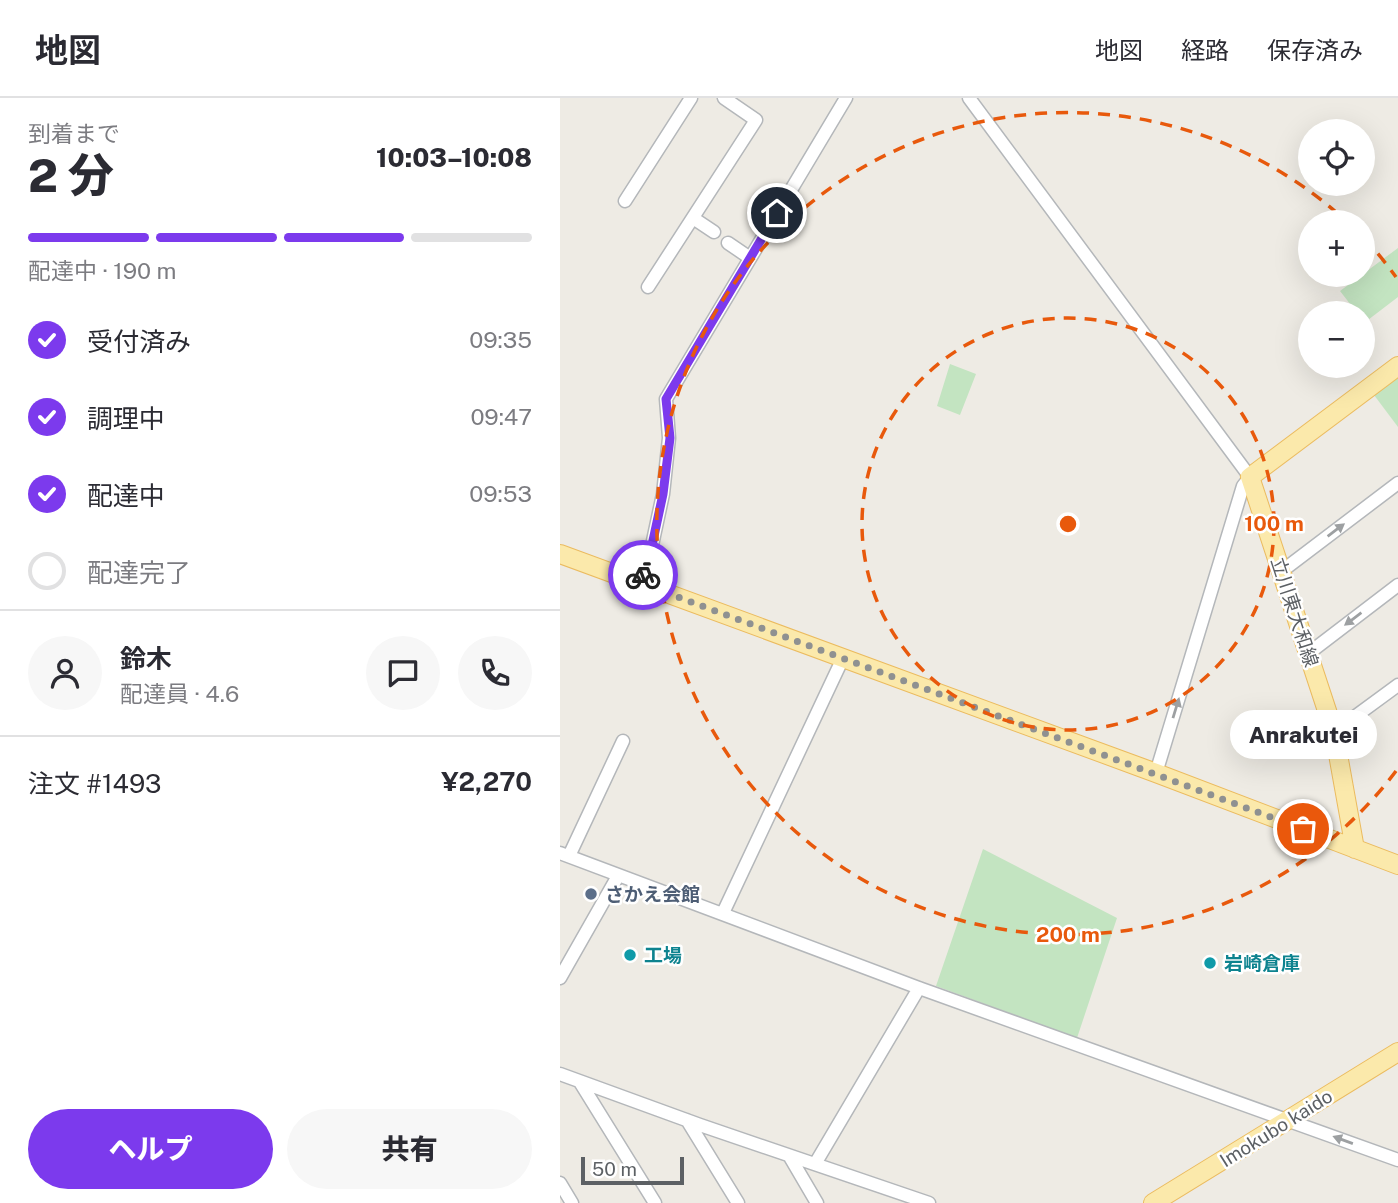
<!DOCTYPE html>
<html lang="ja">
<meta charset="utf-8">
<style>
body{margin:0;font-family:"Public Sans","Noto Sans JP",sans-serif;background:#f7f7f7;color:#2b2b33;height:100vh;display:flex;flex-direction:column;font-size:26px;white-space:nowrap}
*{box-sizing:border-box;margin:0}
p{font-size:23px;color:#7c7c81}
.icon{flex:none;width:38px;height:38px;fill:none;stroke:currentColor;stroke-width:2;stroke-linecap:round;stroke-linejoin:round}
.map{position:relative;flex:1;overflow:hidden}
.side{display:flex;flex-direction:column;background:#fff;width:560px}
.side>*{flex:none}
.buttons{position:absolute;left:738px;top:21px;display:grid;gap:14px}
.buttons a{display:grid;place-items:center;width:77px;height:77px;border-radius:50%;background:#fff;box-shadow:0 7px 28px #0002;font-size:35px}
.scale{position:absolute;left:21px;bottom:18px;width:103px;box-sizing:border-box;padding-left:7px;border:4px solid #5c6064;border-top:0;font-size:19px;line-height:24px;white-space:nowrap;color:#5c6064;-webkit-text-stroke:5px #fff;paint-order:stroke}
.pin{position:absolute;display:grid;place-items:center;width:60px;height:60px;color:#fff;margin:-30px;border:4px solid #fff;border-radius:50%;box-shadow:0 2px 7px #0007}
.courier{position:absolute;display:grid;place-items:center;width:70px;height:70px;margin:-35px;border:5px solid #7c3aed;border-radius:50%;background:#fff;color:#222;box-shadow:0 2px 9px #0007}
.bubble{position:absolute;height:49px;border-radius:24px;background:#fff;box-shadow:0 7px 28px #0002;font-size:23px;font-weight:800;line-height:49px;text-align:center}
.headline em{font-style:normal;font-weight:800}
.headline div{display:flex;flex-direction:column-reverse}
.headline{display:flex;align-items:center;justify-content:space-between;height:119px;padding:0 28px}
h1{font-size:46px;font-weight:800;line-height:52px}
.bar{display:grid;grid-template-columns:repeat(4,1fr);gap:10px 7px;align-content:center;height:84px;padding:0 28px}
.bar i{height:9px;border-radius:5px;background:#e1e1e2}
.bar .selected{background:#7c3aed}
.bar p{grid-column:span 4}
.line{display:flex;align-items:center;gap:18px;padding:0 28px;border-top:2px solid #e1e1e2}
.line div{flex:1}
.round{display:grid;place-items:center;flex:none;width:74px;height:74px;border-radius:37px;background:#f7f7f7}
ol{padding:0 28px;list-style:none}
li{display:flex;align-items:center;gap:21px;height:77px}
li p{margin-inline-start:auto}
li .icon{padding:7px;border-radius:50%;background:#7c3aed;color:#fff;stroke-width:4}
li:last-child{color:#7c7c81}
li i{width:38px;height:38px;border:4px solid #e1e1e2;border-radius:50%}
.cta{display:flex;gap:14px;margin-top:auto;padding:14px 28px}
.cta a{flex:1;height:80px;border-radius:42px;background:#7c3aed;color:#fff;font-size:28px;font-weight:800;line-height:80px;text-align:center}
.cta a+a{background:#f7f7f7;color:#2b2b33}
header{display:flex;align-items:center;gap:42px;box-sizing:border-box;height:98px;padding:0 35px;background:#fff;border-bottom:2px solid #e1e1e2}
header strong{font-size:33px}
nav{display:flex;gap:38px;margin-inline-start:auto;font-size:24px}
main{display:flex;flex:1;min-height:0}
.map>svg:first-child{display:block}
.green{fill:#c3e4c1}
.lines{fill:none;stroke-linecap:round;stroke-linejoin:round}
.minor-casing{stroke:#b4b7ba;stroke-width:15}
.primary-casing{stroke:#ebbb5f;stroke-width:20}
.minor{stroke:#fff;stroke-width:12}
.primary{stroke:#fbe9ab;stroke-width:18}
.oneway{fill:#9da0a2}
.done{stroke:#8f9191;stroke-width:7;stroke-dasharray:0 12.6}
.route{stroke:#7c3aed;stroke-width:9}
.ring{fill:none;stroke:#e8590c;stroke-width:3.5;stroke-dasharray:12 9}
.service-dot{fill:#5c6f8a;stroke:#fff;stroke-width:2.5}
.culture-dot{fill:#0f9aa8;stroke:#fff;stroke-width:2.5}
.labels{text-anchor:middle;stroke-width:5;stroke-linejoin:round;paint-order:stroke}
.street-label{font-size:19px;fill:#5c6064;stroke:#fff}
.service-label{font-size:19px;font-weight:bold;fill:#4e5e75;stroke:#fff;text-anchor:start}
.culture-label{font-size:19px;font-weight:bold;fill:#0d838f;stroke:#fff;text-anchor:start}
.centre{fill:#e8590c;stroke:#fff;stroke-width:3.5}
.ring-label{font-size:21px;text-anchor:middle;font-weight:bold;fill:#e8590c;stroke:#fff;stroke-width:5;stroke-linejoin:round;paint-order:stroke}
</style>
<header>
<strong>地図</strong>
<nav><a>地図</a><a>経路</a><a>保存済み</a></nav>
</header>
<main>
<section class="side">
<div class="headline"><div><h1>2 分</h1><p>到着まで</p></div><em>10:03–10:08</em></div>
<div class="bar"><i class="selected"></i><i class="selected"></i><i class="selected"></i><i></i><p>配達中 · 190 m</p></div>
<ol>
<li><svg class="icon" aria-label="check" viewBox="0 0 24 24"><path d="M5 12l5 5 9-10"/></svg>受付済み<p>09:35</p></li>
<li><svg class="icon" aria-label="check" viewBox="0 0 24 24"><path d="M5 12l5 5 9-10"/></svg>調理中<p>09:47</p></li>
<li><svg class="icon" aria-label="check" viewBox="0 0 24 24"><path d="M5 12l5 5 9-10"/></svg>配達中<p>09:53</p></li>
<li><i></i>配達完了</li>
</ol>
<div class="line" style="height:126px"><a class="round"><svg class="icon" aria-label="person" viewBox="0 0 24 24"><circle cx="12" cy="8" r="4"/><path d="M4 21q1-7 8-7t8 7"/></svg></a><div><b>鈴木</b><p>配達員 · 4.6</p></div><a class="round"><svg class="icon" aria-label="chat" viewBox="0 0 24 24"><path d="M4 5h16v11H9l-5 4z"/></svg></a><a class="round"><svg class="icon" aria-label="phone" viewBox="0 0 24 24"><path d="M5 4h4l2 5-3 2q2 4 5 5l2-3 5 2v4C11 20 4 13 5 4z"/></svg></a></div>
<div class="line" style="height:91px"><div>注文 #1493</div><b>¥2,270</b></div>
<div class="cta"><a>ヘルプ</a><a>共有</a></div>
</section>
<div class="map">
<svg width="838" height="1105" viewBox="0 0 838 1105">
<rect width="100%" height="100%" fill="#eeebe4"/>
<path class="green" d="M838,150v49l-34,26 -1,-10h-6l-17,-22z
M390,266l26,10 -16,41 -23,-9z
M838,280v49l-24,-32z
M423,751l134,69 -40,120 -141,-52z"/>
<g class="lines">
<g class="minor-casing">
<path id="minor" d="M409,0l281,379 -7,9 -87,287
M65,103l66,-103
M133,120l21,14
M168,145l22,15
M88,189l108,-167 -32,-22
M722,473l116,-88
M80,485l11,-33 12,-56 6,-56 -3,-39 180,-301
M749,555l89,-68
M774,634l64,-47
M0,755l359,135 479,172
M9,758l54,-115
M163,815l120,-255
M0,880l58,-102
M0,976l140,51 229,78
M20,984l75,121
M127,1022l51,83
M230,1059l27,46
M255,1066l104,-176
M0,1085l12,20"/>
</g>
<g class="primary-casing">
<path id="primary" d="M0,456l596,219 242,92
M795,751l-21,-117 -84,-255 148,-111
M593,1105l245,-151"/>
</g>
<use href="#minor" class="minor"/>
<use href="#primary" class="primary"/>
</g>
<defs><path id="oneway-solid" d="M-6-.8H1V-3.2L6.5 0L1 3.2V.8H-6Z" transform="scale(1.75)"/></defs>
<g class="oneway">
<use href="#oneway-solid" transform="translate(776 432) rotate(-37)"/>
<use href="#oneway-solid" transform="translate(793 521) rotate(143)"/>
<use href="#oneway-solid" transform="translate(616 610) rotate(-73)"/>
<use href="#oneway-solid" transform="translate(783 1042) rotate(-160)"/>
</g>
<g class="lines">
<path class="done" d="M83,477l-3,8 663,246"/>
<path class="route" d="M83,477l8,-25 12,-56 7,-56 -4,-39 111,-186"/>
</g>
<g class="ring">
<circle cx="508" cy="426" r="206"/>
<path d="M836 673A411 411 0 1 1 786 123M804 140A411 411 0 0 1 836 179"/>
</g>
<circle class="service-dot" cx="31" cy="796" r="7"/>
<g class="culture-dot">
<circle cx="70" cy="857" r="7"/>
<circle cx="650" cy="865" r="7"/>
</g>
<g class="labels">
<g class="street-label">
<text transform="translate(735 514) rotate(72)" y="7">立川東大和線</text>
<text transform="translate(716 1030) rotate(-32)" y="7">Imokubo kaido</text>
</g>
<g class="service-label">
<text x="45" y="803">さかえ会館</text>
</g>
<g class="culture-label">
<text x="84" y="864">工場</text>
<text x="664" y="872">岩崎倉庫</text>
</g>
</g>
<circle cx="508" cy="426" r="10" class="centre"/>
<g class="ring-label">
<text x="714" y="433">100 m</text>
<text x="508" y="844">200 m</text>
</g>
</svg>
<div class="buttons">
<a><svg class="icon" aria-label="locate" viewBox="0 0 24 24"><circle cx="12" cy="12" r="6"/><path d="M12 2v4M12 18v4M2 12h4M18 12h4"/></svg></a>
<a>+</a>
<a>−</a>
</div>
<div class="scale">50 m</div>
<div class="pin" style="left:743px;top:731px;background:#ea580c"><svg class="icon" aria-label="bag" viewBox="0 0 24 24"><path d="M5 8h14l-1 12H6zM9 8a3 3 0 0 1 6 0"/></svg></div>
<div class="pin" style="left:217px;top:115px;background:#1f2937"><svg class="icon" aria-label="home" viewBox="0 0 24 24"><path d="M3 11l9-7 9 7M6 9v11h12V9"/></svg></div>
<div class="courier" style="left:83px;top:477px"><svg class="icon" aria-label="bike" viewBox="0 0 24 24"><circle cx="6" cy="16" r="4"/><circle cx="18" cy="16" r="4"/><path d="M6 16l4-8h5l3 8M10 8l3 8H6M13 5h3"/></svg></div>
<div class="bubble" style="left:670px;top:612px;width:147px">Anrakutei</div>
</div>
</main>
